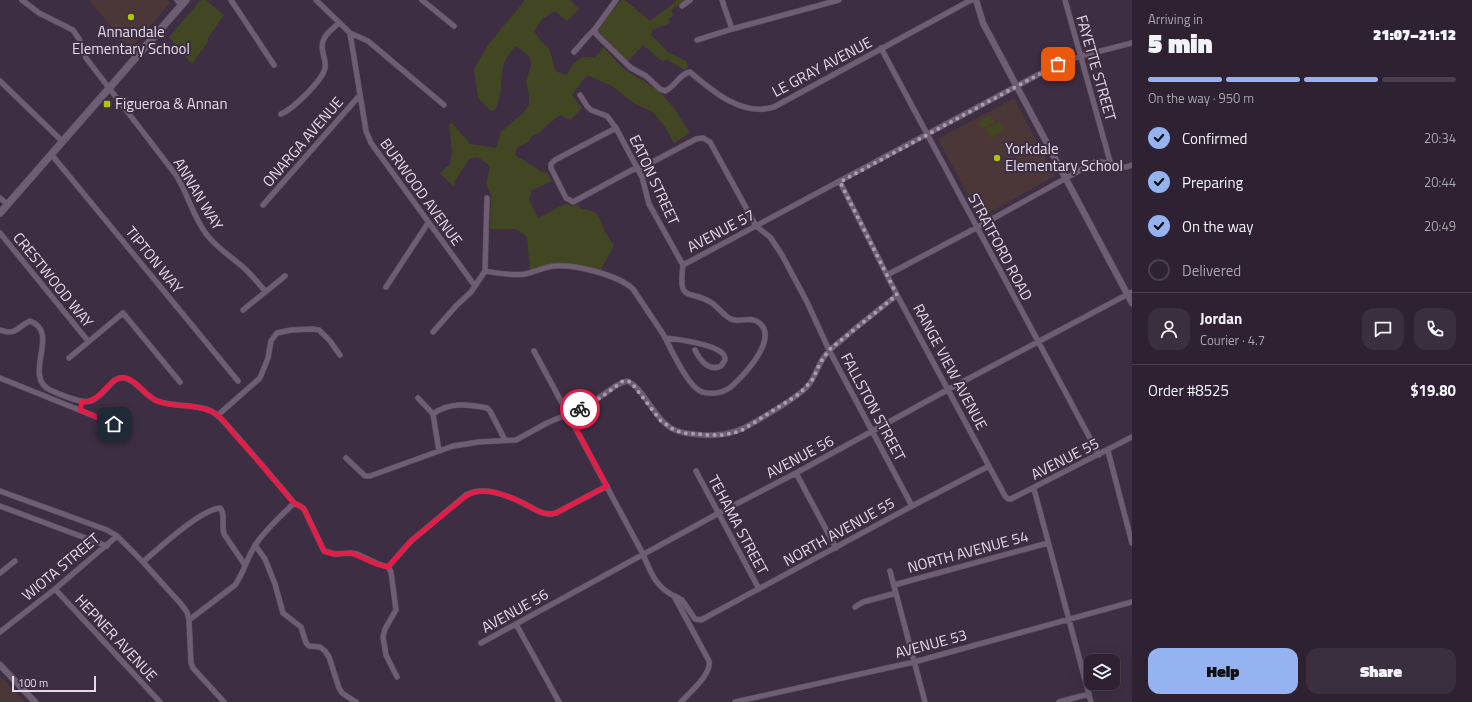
<!DOCTYPE html>
<meta charset="utf-8">
<style>
body{margin:0;font-family:"Titillium Web",sans-serif;background:#3a2f3e;color:#f1f3f6;height:100vh;display:flex;flex-direction:column;font-size:15px;white-space:nowrap}
*{box-sizing:border-box;margin:0}
p{font-size:13px;color:#a7a4ac}
.icon{flex:none;width:22px;height:22px;fill:none;stroke:currentColor;stroke-width:2;stroke-linecap:round;stroke-linejoin:round}
.map{position:relative;flex:1;overflow:hidden}
.details{display:flex;flex-direction:column;background:#2e2232;width:340px}
.details>*{flex:none}
.controls{position:absolute;left:1084px;top:654px;display:grid;gap:8px}
.controls a{display:grid;place-items:center;width:36px;height:36px;border-radius:8px;background:#2e2232;box-shadow:0 4px 16px #0002,0 0 0 1px #493f4d;font-size:20px}
.scale{position:absolute;left:12px;bottom:10px;width:84px;box-sizing:border-box;padding-left:4px;border:2px solid #e4dae7;border-top:0;font-size:11px;line-height:14px;white-space:nowrap;color:#e4dae7;-webkit-text-stroke:3px #3e2e43;paint-order:stroke}
.pin{position:absolute;display:grid;place-items:center;width:34px;height:34px;color:#fff;margin:-17px;border-radius:8px;box-shadow:0 2px 6px #0006}
.courier{position:absolute;display:grid;place-items:center;width:40px;height:40px;margin:-20px;border:3px solid #e11d48;border-radius:50%;background:#fff;color:#222;box-shadow:0 1px 5px #0007}
.head em{font-style:normal;font-weight:800}
.head div{display:flex;flex-direction:column-reverse}
.head{display:flex;align-items:center;justify-content:space-between;height:68px;padding:0 16px}
h1{font-size:26px;font-weight:800;line-height:30px}
.bar{display:grid;grid-template-columns:repeat(4,1fr);gap:6px 4px;align-content:center;height:48px;padding:0 16px}
.bar i{height:5px;border-radius:3px;background:#493f4d}
.bar .on{background:#95b2f1}
.bar p{grid-column:span 4}
.line{display:flex;align-items:center;gap:10px;padding:0 16px;border-top:1px solid #493f4d}
.line div{flex:1}
.round{display:grid;place-items:center;flex:none;width:42px;height:42px;border-radius:12px;background:#3a2f3e}
ol{padding:0 16px;list-style:none}
li{display:flex;align-items:center;gap:12px;height:44px}
li p{margin-inline-start:auto}
li .icon{padding:4px;border-radius:50%;background:#95b2f1;color:#111;stroke-width:4}
li:last-child{color:#a7a4ac}
li i{width:22px;height:22px;border:2px solid #493f4d;border-radius:50%}
.button{display:flex;gap:8px;margin-top:auto;padding:8px 16px}
.button a{flex:1;height:46px;border-radius:12px;background:#95b2f1;color:#111;font-size:16px;font-weight:800;line-height:46px;text-align:center}
.button a+a{background:#3a2f3e;color:#f1f3f6}
main{display:flex;flex:1;min-height:0}
.map>svg:first-child{display:block}
.education{fill:#4b3738}
.green{fill:#434623}
.lines{fill:none;stroke-linecap:round;stroke-linejoin:round}
.minor-casing{stroke:#5a4d5e;stroke-width:6}
.tertiary-casing{stroke:#5a4d5e;stroke-width:7}
.secondary-casing{stroke:#5a4d5e;stroke-width:8}
.minor{stroke:#6e5d73;stroke-width:5}
.tertiary{stroke:#6e5d73;stroke-width:6}
.secondary{stroke:#6e5d73;stroke-width:7}
.done{stroke:#aa9eae;stroke-width:4;stroke-dasharray:0 7.2}
.route{stroke:#e11d48;stroke-width:5}
.poi-dot{fill:#b0c500;stroke:#3e2e43;stroke-width:1.5}
.labels{text-anchor:middle;stroke-width:4;stroke-linejoin:round;paint-order:stroke}
.poi-label{font-size:15px;fill:#e4dae7;stroke:#3e2e43;text-anchor:start}
.street-label{font-size:15px;fill:#e4dae7;stroke:#3e2e43}
</style>
<main>
<div class="map">
<svg width="1132" height="702" viewBox="0 0 1132 702">
<rect width="100%" height="100%" fill="#3e2e43"/>
<path class="education" d="M89,0h78l3,3 -40,46z
M1014,98l41,78 -75,42 -42,-79z
M0,676l25,26h-25z"/>
<path class="green" d="M201,0h5l18,15 -16,23v4l-16,22 -23,-27z
M525,0h45l9,9 -12,12 -12,-10 -13,8 -8,12 7,10 9,9 5,21 11,4c9,-12 12,-21 29,-17l8,-11 23,24 18,10 17,12 13,15 16,25 -16,10 -9,-16 -12,-15 -18,-8 -23,-18 -25,-11 -15,20 10,13 -12,12 -10,-5 -14,11 -5,6 -9,4 -3,5 -12,7 -2,7 27,17h5l5,9 -20,9 -3,9 9,19 27,-14 10,2 3,-2 3,5c19,2 17,7 24,22 2,5 6,10 9,15l-14,25 -28,-6 -42,5 -3,-33 -11,-8h-26l1,-34 -5,-10 4,-19 -12,-9 -9,2 -14,22 -1,6 -14,-14 10,-9 2,-13 -3,-27 3,-1 18,21 26,4 5,-16 23,-20 5,-7v-10l-3,-14 5,-15 -1,-9 -14,-11c-17,17 -13,27 -16,49 -1,5 -3,10 -5,15l-4,1 -13,-13 -4,-29 14,-24z
M621,0h4l25,21 24,-18 2,-3h10l-11,7 -4,4 3,4 -5,3 1,5 -18,7 -1,5 17,17 18,9 2,6 -3,3 -19,-11 -3,3 -20,-17 -16,17 -29,-30 3,-7z
M991,115l4,7 -13,7 -4,-7z
M1000,122l4,8 -14,8 -4,-9z"/>
<g class="lines">
<g class="minor-casing">
<path id="minor" d="M22,0l17,13 34,17 6,9 7,19 90,117c12,19 17,42 31,60 11,14 25,22 37,33 8,7 14,15 21,23
M177,0l5,5
M231,0l43,65
M316,0l34,33 16,98 5,12 104,143
M422,0l32,26
M722,0l10,29
M1065,0l46,165
M682,6l8,-6
M595,29l1,5 35,34 15,8 14,13 5,2c10,-4 14,-17 25,-19 22,19 52,45 84,35l197,-107
M350,33l18,8 76,64
M697,40l35,-11 107,-29
M881,48l218,407
M574,52l14,-16 7,-7 21,-29
M0,81l62,60
M580,95l7,11 4,4 16,6 9,12 26,49 7,27 34,61
M281,114c12,-5 42,-34 44,-46 1,-5 -1,-11 -2,-15 -4,-15 6,-21 16,-30
M616,128l-61,32 -4,4v4l15,30 7,4 59,-32 11,-3 53,-28 7,-1 7,4 46,84 14,11 12,18 25,47 22,48 83,156
M51,154l187,227
M840,182l57,113 108,201 3,3h3l121,-62
M0,198l7,6
M263,205l97,-110
M0,233l88,108
M683,265l375,-201 23,-8 51,-13
M485,271c12,2 27,5 40,3 10,-2 19,-7 29,-8 21,-2 64,9 79,23 10,15 20,30 30,45 8,14 24,52 39,58 10,3 23,1 31,-7 12,-11 47,-48 25,-63 -8,-6 -19,1 -27,-3 -7,-3 -12,-11 -19,-16 -23,-15 -34,2 -29,-38
M887,275l89,-47 119,-66c17,-3 18,11 37,3
M386,287l42,-64
M243,310l42,-34
M0,330c16,6 17,-3 30,-9 31,11 -8,55 20,69 10,4 34,16 43,10 6,-3 11,-9 16,-14 3,-4 7,-8 12,-8 11,-2 24,17 34,22 17,8 39,3 56,11 10,5 16,15 24,23 20,23 40,46 59,69
M433,332l23,-26 15,-14 14,-21 2,-73
M665,338c13,1 46,6 56,14 3,2 4,5 4,8l-4,6c-13,6 -21,-6 -26,-16
M534,351l109,203c8,19 12,32 31,42l35,65c3,13 -20,32 -28,41
M69,358l54,-45 57,69
M0,378l114,46
M418,398l15,16 6,37
M433,414c16,-12 35,-10 54,-6l3,3 15,29
M218,415l42,-37 8,-20 3,-17 6,-8 14,-3 21,-1 7,1 11,11 10,14
M1108,451l24,92
M346,458l19,18h5l83,-30 26,-4 37,-2 31,-17 21,-9 26,-13 23,-16 10,-4c17,6 27,40 48,49 9,4 18,4 27,5 33,2 46,-9 73,-25 11,-7 23,-14 32,-23 10,-11 11,-26 22,-36 7,-7 16,-13 23,-20 15,-12 30,-24 45,-36
M696,471l63,118
M796,473l40,75
M1034,489l57,213
M0,491l107,39 10,6 26,26 38,42 6,8 2,8 2,43 2,5 31,34
M294,503l6,3 4,3 20,42 11,3 16,-1 6,1 19,9 12,4 23,-26 55,-46c17,-9 38,-1 55,7 11,5 22,15 35,11l51,-27
M0,506l107,40
M255,545l10,14 10,25 8,29 18,14 5,16 3,3 11,1 5,4 4,6 10,31 3,5 14,9
M143,562c16,-14 57,-52 77,-54 6,7 1,18 4,26l21,31
M388,567l3,5 5,38 -11,19 -2,8 3,18 11,22
M890,571l35,131
M0,573l15,-12
M894,585l154,-42
M55,589l105,113
M675,596l7,4 13,19 6,1 211,-114 77,-40
M855,607l8,-5 33,-9
M189,620l46,-35c9,-12 12,-28 21,-41 10,-15 25,-28 38,-41
M516,624l43,78
M0,632l55,-43 62,-53
M481,643l238,-130 77,-40 153,-84 183,-97
M735,702l179,-40 218,-60
M1059,702l30,-8"/>
</g>
<g class="tertiary-casing">
<path id="tertiary" d="M976,0l7,23 149,280
M0,665l35,37"/>
</g>
<g class="secondary-casing">
<path id="secondary" d="M0,213l186,-213"/>
</g>
<use href="#minor" class="minor"/>
<use href="#tertiary" class="tertiary"/>
<use href="#secondary" class="secondary"/>
</g>
<g class="lines">
<path class="done" d="M580,409l20,-11 23,-17h4l4,1 29,38 14,10 10,3 24,2h15l14,-3 7,-3 55,-35 14,-15 7,-16 9,-13 68,-55 -57,-113 218,-118"/>
<path class="route" d="M114,424l-34,-14 2,-8c20,1 27,-27 43,-24 11,1 20,18 32,23 16,7 36,2 53,10 11,4 17,14 24,23 21,22 40,46 60,69l6,3 4,3 20,42 10,3 17,-1 25,11 12,3 23,-26 55,-45c17,-10 38,-2 55,6 11,5 22,15 35,11l51,-27 -39,-72 12,-5"/>
</g>
<g class="poi-dot">
<circle cx="131" cy="17" r="4"/>
<rect x="103" y="100" width="8" height="8" rx="2"/>
<circle cx="997" cy="158" r="4"/>
</g>
<g class="labels">
<g class="poi-label">
<text x="131" y="37" text-anchor="middle">Annandale<tspan x="131" dy="17">Elementary School</tspan></text>
<text x="115" y="109">Figueroa &amp; Annan</text>
<text x="1005" y="154">Yorkdale<tspan x="1005" dy="17">Elementary School</tspan></text>
</g>
<g class="street-label">
<text transform="translate(822 67) rotate(-28)" y="5">LE GRAY AVENUE</text>
<text transform="translate(1096 68) rotate(74)" y="5">FAYETTE STREET</text>
<text transform="translate(303 142) rotate(-49)" y="5">ONARGA AVENUE</text>
<text transform="translate(654 180) rotate(65)" y="5">EATON STREET</text>
<text transform="translate(421 192) rotate(54)" y="5">BURWOOD AVENUE</text>
<text transform="translate(198 194) rotate(59)" y="5">ANNAN WAY</text>
<text transform="translate(721 231) rotate(-28)" y="5">AVENUE 57</text>
<text transform="translate(1000 247) rotate(62)" y="5">STRATFORD ROAD</text>
<text transform="translate(154 260) rotate(51)" y="5">TIPTON WAY</text>
<text transform="translate(53 280) rotate(51)" y="5">CRESTWOOD WAY</text>
<text transform="translate(950 367) rotate(62)" y="5">RANGE VIEW AVENUE</text>
<text transform="translate(873 407) rotate(62)" y="5">FALLSTON STREET</text>
<text transform="translate(800 457) rotate(-28)" y="5">AVENUE 56</text>
<text transform="translate(1065 459) rotate(-27)" y="5">AVENUE 55</text>
<text transform="translate(738 525) rotate(62)" y="5">TEHAMA STREET</text>
<text transform="translate(839 532) rotate(-29)" y="5">NORTH AVENUE 55</text>
<text transform="translate(968 552) rotate(-15)" y="5">NORTH AVENUE 54</text>
<text transform="translate(61 567) rotate(-40)" y="5">WIOTA STREET</text>
<text transform="translate(515 611) rotate(-29)" y="5">AVENUE 56</text>
<text transform="translate(116 638) rotate(47)" y="5">HEPNER AVENUE</text>
<text transform="translate(931 644) rotate(-15)" y="5">AVENUE 53</text>
</g>
</g>
</svg>
<div class="controls">
<a><svg class="icon" aria-label="layers" viewBox="0 0 24 24"><path d="M12 4l9 5-9 5-9-5zM3 14l9 5 9-5"/></svg></a>
</div>
<div class="scale">100 m</div>
<div class="pin" style="left:1058px;top:64px;background:#ea580c"><svg class="icon" aria-label="bag" viewBox="0 0 24 24"><path d="M5 8h14l-1 12H6zM9 8a3 3 0 0 1 6 0"/></svg></div>
<div class="pin" style="left:114px;top:424px;background:#1f2937"><svg class="icon" aria-label="home" viewBox="0 0 24 24"><path d="M3 11l9-7 9 7M6 9v11h12V9"/></svg></div>
<div class="courier" style="left:580px;top:409px"><svg class="icon" aria-label="bike" viewBox="0 0 24 24"><circle cx="6" cy="16" r="4"/><circle cx="18" cy="16" r="4"/><path d="M6 16l4-8h5l3 8M10 8l3 8H6M13 5h3"/></svg></div>
</div>
<section class="details">
<div class="head"><div><h1>5 min</h1><p>Arriving in</p></div><em>21:07–21:12</em></div>
<div class="bar"><i class="on"></i><i class="on"></i><i class="on"></i><i></i><p>On the way · 950 m</p></div>
<ol>
<li><svg class="icon" aria-label="check" viewBox="0 0 24 24"><path d="M5 12l5 5 9-10"/></svg>Confirmed<p>20:34</p></li>
<li><svg class="icon" aria-label="check" viewBox="0 0 24 24"><path d="M5 12l5 5 9-10"/></svg>Preparing<p>20:44</p></li>
<li><svg class="icon" aria-label="check" viewBox="0 0 24 24"><path d="M5 12l5 5 9-10"/></svg>On the way<p>20:49</p></li>
<li><i></i>Delivered</li>
</ol>
<div class="line" style="height:72px"><a class="round"><svg class="icon" aria-label="person" viewBox="0 0 24 24"><circle cx="12" cy="8" r="4"/><path d="M4 21q1-7 8-7t8 7"/></svg></a><div><b>Jordan</b><p>Courier · 4.7</p></div><a class="round"><svg class="icon" aria-label="chat" viewBox="0 0 24 24"><path d="M4 5h16v11H9l-5 4z"/></svg></a><a class="round"><svg class="icon" aria-label="phone" viewBox="0 0 24 24"><path d="M5 4h4l2 5-3 2q2 4 5 5l2-3 5 2v4C11 20 4 13 5 4z"/></svg></a></div>
<div class="line" style="height:52px"><div>Order #8525</div><b>$19.80</b></div>
<div class="button"><a>Help</a><a>Share</a></div>
</section>
</main>
